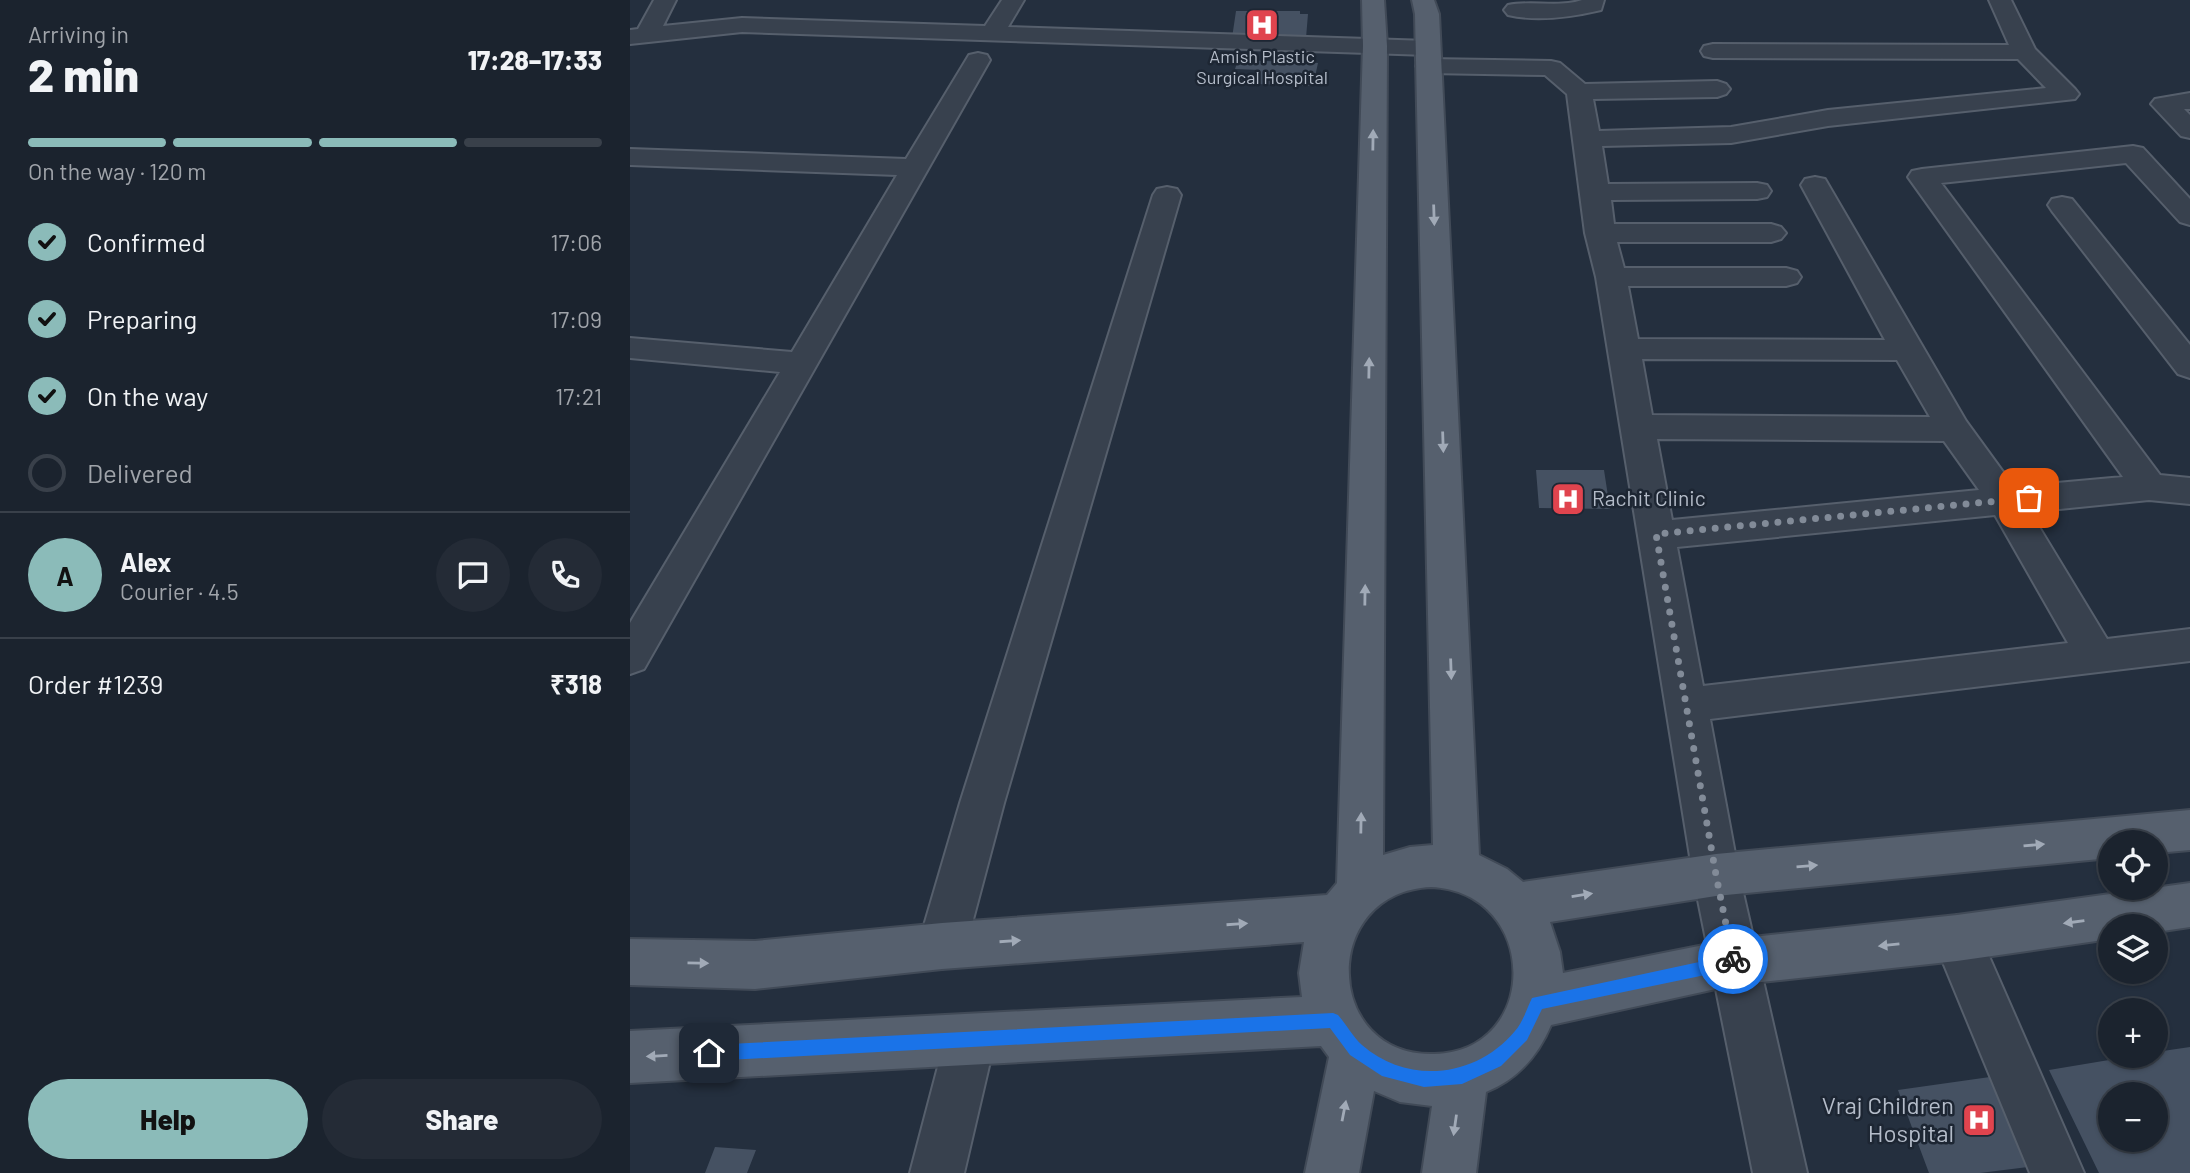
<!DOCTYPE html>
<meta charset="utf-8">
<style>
body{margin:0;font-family:Barlow,sans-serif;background:#242b36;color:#f1f3f6;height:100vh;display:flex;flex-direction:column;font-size:26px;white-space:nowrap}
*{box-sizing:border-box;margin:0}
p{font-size:23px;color:#a0a4aa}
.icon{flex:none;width:38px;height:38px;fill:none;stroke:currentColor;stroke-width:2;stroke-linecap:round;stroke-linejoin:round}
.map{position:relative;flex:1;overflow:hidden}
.sheet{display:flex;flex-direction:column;background:#1b232e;width:630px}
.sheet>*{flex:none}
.fabs{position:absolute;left:1468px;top:830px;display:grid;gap:14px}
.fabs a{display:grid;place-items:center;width:70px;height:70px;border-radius:50%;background:#1b232e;box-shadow:0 2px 5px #0004,0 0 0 2px #39404a;font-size:35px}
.pin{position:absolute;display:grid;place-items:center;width:60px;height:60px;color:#fff;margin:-30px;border-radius:14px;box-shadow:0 4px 10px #0006}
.courier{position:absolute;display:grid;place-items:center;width:70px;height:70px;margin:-35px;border:5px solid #1a73e8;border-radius:50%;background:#fff;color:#222;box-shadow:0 2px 9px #0007}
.summary em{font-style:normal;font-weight:800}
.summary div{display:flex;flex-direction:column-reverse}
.summary{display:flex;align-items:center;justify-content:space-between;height:119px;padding:0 28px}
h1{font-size:46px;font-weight:800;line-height:52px}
.bar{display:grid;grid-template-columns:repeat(4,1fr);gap:10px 7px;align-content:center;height:84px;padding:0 28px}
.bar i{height:9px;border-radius:5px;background:#39404a}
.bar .active{background:#8bbbb9}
.bar p{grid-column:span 4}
.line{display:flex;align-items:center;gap:18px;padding:0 28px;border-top:2px solid #39404a}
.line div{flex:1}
.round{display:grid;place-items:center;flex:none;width:74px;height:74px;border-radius:37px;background:#242b36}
ol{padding:0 28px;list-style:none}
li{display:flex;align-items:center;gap:21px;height:77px}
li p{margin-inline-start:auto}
li .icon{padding:7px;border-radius:50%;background:#8bbbb9;color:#111;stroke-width:4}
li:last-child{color:#a0a4aa}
li i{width:38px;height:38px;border:4px solid #39404a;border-radius:50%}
.action{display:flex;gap:14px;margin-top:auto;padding:14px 28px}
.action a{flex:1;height:80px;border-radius:42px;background:#8bbbb9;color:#111;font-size:28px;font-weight:800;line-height:80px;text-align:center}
.action a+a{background:#242b36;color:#f1f3f6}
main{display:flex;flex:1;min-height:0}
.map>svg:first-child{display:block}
.building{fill:#455162;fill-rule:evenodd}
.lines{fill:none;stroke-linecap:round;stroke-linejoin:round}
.minor-casing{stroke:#565f6c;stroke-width:4}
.major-casing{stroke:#414a57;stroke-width:4}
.minor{fill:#38414e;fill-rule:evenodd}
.major{fill:#56606e;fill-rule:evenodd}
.oneway{fill:#a1aab7}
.route{fill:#1a73e8}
.done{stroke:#828b98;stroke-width:7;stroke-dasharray:0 12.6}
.labels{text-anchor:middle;stroke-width:5;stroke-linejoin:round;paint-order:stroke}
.far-poi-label{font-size:18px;fill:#b4bcc9;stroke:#1d2633}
.poi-label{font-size:21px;fill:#b4bcc9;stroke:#1d2633;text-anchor:start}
.near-poi-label{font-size:24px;fill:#b4bcc9;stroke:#1d2633;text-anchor:end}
</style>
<main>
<section class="sheet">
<div class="summary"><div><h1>2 min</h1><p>Arriving in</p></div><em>17:28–17:33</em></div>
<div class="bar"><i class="active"></i><i class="active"></i><i class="active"></i><i></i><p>On the way · 120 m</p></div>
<ol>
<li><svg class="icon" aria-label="check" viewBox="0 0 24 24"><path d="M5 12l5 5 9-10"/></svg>Confirmed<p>17:06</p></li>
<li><svg class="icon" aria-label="check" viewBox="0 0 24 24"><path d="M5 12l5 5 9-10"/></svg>Preparing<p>17:09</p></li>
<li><svg class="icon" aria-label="check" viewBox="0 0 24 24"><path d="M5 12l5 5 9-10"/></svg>On the way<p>17:21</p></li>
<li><i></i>Delivered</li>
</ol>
<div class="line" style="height:126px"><b class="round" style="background:#8bbbb9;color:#111">A</b><div><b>Alex</b><p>Courier · 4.5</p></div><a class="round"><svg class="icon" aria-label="chat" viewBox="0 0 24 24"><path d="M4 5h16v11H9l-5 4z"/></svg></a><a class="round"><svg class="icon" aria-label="phone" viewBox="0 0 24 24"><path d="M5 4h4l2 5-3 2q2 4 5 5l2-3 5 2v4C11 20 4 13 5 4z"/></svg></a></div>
<div class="line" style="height:91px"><div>Order #1239</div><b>₹318</b></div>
<div class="action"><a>Help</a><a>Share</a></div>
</section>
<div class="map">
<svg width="1560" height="1173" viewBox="0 0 1560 1173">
<rect width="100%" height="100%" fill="#242f3e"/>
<path class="building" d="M606,11h64v3h8l-2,24h-74z
M608,60l80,3 -5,23 -83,-3 2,-8 26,1 2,-6 -25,-1z
M906,470h68l6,39 -71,-1z
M1560,1047v126h-91l-50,-103 90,-15h17v-3zM1480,1094h46v45h-46z
M1367,1076l38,90 -55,7h-51l-31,-83z
M85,1147l41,3 -9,23h-42z"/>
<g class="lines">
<g class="minor-casing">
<path id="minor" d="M24,0h22l-13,26 79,-8 243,8 17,-26h22l-16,27 420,14 9,2 3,5 -3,5 -9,2 -686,-23 -112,12v-14l8,-1z
M952,0h22l-3,10c-30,7 -63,12 -93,5l-4,-5 4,-5c24,-5 50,3 74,-5z
M1359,0h22l24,49 40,40 4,5 -4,5 -247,27 -97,17 -129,3 6,38 149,-1 10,2 4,6 -4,6 -10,2 -146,1 3,24h157l10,3 5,6 -5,6 -10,3h-154l7,26h162l11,3 4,6 -4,6 -11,3h-158l10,53 247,1 -84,-155 4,-6 10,-2 10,2 141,242 48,66 109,-10 -215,-300 4,-6 10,-2 211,-23 10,2 47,51v26l-10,-3 -54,-59 -185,20 219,292 30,3v26l-41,-4 -119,12 77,127 83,-10v32l-480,58 29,156 68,298h-54l-60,-298 -97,-598 -11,-44 -18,-139 -22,-19 -117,-2 -9,-2 -3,-5 3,-5 9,-2 123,2 9,2 25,21 132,-3 9,3 4,5 -4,5 -9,3 -124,2 6,32 132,-4 97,-17 218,-22 -28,-29 -305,-1 -9,-2 -3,-5 3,-5 9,-2 296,1zM1012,359l255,1 33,57 -278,-2zM1027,439l287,2 35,49 -307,30zM1365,515l73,128 -365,43 -26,-139z
M348,53l9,2 3,5 -346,609 -14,5v-51l150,-251 -150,-14v-20l162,14 105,-177 -267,-10v-16l276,10 60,-99 3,-5z
M1560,93v16h-6l6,6v23l-9,-2 -30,-32 4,-5z
M537,187l10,2 4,6 -177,608 -38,143 -7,16 -17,7 -17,-7 -7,-16 42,-143 193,-608 4,-6z
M1432,197l10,2 118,146v33l-12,-4 -126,-163 -4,-6 4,-6z
M1327,915l17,7 110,251h-54l-97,-235 7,-16z
M340,1015l18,7 7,18 -31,133h-54l35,-133 7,-18z"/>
</g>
<g class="major-casing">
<path id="major" d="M732,0h22l3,46 -4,809 27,-8 23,-2 -18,-831 -3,-14h22l5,14 40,841 28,14 16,13 193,-28 474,-44v40l-34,3v-11h-46v16l-394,38 -166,26 10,30 3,21 171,-34 223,-24 233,-32v44l-34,5v-6h-46v13l-153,22 -223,24 -183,40c-13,31 -33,54 -65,67l-10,81h-54l10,-67 -32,-4 -26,-11 -15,82h-54l24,-116 -8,-11 -691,37v-52l672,-34 -3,-24 5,-31 -362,27 -187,20 -125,-4v-46l125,2 187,-18 385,-28 10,-12 26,-837zM801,887c109,5 110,165 3,167 -111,3 -115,-162 -3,-167z"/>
</g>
<use href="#minor" class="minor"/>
<use href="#major" class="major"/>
</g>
<defs><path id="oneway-solid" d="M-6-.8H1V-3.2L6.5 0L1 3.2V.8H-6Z" transform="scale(1.75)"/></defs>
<g class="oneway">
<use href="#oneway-solid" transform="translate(743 140) rotate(-89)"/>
<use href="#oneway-solid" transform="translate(804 215) rotate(88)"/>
<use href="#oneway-solid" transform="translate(739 368) rotate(-89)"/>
<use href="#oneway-solid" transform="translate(813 442) rotate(88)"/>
<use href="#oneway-solid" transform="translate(735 595) rotate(-89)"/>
<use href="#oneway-solid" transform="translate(821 669) rotate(88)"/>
<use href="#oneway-solid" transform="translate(731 823) rotate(-89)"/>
<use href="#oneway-solid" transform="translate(1404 845) rotate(-5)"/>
<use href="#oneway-solid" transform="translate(1177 866) rotate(-5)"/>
<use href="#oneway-solid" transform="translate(952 895) rotate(-9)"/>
<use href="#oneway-solid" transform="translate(1444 922) rotate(172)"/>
<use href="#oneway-solid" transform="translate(607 924) rotate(-4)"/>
<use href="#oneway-solid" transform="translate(380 941) rotate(-4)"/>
<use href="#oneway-solid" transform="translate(1259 945) rotate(174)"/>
<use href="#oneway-solid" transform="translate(68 963) rotate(1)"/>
<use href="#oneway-solid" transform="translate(27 1056) rotate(177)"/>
<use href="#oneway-solid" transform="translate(714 1111) rotate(-79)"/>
<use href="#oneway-solid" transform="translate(825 1125) rotate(98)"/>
</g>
<path class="route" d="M1103,952l6,2 2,8 -7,7 -192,40 -15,31 -26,26 -39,18 -38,3 -42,-11 -32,-21 -20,-27 -621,33 -6,-3 -2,-5 2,-5 6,-3 624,-32 5,2c8,9 15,22 24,30 46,40 114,33 153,-14 8,-9 12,-23 17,-33l195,-42z"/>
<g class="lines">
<path class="done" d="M1103,959l-17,-84 -60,-341 373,-36"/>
</g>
<defs>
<g id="hospital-square" transform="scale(1.75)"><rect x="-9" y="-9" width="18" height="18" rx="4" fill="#e0444e" stroke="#1d2633"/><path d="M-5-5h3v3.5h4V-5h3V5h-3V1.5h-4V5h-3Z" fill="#fff"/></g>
</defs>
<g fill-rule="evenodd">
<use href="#hospital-square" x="632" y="25"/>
<use href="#hospital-square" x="938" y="499"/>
<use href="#hospital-square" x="1349" y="1120"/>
</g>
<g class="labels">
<g class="far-poi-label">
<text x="632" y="63">Amish Plastic<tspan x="632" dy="21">Surgical Hospital</tspan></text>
</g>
<g class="poi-label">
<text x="962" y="506">Rachit Clinic</text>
</g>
<g class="near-poi-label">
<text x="1324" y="1114">Vraj Children<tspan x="1324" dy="28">Hospital</tspan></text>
</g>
</g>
</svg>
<div class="fabs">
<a><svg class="icon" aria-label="locate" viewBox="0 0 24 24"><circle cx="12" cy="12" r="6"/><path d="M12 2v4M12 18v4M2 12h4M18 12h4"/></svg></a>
<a><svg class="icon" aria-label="layers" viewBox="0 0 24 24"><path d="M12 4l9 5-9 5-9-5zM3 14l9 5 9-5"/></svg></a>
<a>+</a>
<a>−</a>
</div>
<div class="pin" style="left:1399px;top:498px;background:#ea580c"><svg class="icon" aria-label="bag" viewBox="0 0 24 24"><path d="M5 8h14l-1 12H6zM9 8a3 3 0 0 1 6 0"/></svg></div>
<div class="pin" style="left:79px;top:1053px;background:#1f2937"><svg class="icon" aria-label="home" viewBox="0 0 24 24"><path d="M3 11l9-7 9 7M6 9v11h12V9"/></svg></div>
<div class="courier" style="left:1103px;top:959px"><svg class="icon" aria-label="bike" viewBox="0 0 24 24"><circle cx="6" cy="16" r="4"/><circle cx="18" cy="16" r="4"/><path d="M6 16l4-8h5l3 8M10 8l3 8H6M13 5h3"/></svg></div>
</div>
</main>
